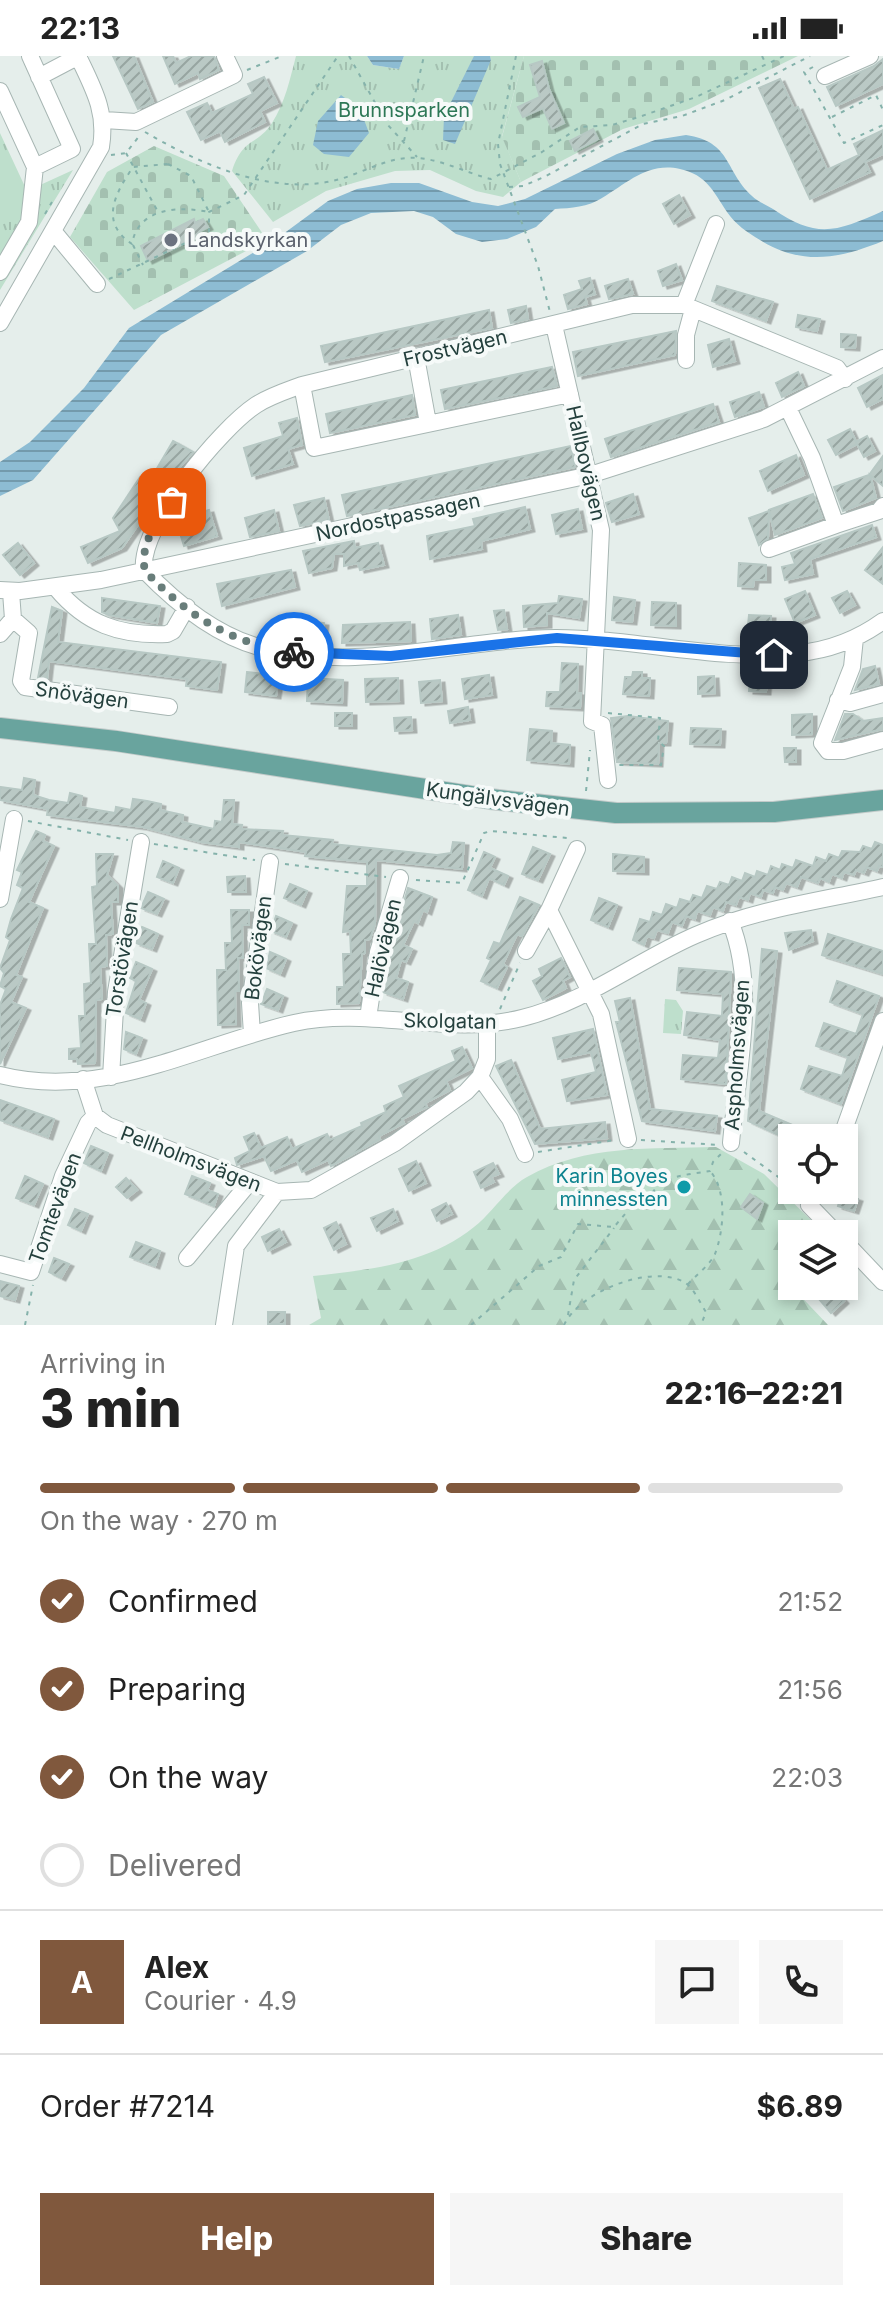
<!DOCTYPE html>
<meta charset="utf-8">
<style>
body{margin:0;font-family:Inter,sans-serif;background:#f6f6f6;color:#222;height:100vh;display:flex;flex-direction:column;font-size:30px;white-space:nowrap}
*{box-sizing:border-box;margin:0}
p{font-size:26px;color:#767676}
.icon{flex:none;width:44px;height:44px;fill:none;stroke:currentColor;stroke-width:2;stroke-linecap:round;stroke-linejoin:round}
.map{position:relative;height:1269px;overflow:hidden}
.side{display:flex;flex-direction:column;background:#fff;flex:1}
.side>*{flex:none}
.fabs{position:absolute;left:778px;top:1068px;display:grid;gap:16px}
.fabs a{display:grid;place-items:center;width:80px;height:80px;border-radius:0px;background:#fff;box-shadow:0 4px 12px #0003;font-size:40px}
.pin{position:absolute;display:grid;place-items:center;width:68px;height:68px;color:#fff;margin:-34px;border-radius:16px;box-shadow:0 4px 12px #0006}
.courier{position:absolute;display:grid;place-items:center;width:80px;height:80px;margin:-40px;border:6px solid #1a73e8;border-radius:50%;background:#fff;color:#222;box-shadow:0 2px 10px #0007}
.headline em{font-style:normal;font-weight:800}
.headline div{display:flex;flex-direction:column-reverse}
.headline{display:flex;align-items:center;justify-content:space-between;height:136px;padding:0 40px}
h1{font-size:52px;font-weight:800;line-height:60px}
.bar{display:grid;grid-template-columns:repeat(4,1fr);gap:12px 8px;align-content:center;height:96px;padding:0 40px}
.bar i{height:10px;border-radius:6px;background:#e0e0e0}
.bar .active{background:#80583d}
.bar p{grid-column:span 4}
.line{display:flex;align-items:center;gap:20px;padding:0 40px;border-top:2px solid #e0e0e0}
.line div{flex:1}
.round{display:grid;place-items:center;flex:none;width:84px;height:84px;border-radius:0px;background:#f6f6f6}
ol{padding:0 40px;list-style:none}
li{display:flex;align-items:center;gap:24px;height:88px}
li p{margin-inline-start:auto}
li .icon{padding:8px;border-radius:50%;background:#80583d;color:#fff;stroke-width:4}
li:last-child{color:#767676}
li i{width:44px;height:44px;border:4px solid #e0e0e0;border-radius:50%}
.primary-button{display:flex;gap:16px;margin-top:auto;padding:16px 40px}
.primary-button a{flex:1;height:92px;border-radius:0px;background:#80583d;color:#fff;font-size:32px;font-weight:800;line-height:92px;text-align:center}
.primary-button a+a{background:#f6f6f6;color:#222}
.status{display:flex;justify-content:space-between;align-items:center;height:56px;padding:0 40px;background:#fff;direction:ltr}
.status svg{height:22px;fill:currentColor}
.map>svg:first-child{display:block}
.grass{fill:url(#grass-tufts)}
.forest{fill:url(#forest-firs)}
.cemetery{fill:url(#cemetery-stones)}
.garden{fill:#bedfcc}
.water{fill:url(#water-rules)}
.building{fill:url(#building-hatch);stroke:#b7c8c4;stroke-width:2;filter:url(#shadow)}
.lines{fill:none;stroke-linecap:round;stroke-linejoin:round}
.minor-casing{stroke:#a7b6b3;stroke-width:18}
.major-casing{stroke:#c2cac9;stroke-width:22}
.path{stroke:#85b2ab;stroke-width:2;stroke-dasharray:4 6;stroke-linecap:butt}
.minor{stroke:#fff;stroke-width:16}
.major{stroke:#69a49e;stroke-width:20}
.done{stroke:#687d7a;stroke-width:8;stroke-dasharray:0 14.4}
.route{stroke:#1a73e8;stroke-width:10}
.worship-dot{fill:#6b7280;stroke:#f6faf9;stroke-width:3}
.culture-dot{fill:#0f9aa8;stroke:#f6faf9;stroke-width:3}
.labels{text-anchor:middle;stroke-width:8;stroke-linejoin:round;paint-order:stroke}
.park-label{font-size:20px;fill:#2d7856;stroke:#f6faf9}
.worship-label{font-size:20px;fill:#5b616d;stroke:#f6faf9;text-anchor:start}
.street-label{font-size:20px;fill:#24403d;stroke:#f6faf9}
.culture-label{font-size:20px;fill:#0d838f;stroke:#f6faf9;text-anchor:end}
</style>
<div class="status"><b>22:13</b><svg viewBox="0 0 49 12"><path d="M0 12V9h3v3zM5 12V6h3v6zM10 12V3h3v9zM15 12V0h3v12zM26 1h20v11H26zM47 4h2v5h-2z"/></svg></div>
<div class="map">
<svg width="883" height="1269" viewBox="0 0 883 1269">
<defs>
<pattern id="grass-tufts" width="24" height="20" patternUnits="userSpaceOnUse" patternTransform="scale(2)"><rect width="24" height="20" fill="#bedfcc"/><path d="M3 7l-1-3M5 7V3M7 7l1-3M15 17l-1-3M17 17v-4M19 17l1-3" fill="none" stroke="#a3c0b0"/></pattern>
<pattern id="forest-firs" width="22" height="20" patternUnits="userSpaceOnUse" patternTransform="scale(2)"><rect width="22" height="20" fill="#bedfcc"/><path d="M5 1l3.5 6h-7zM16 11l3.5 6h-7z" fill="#a3c0b0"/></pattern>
<pattern id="cemetery-stones" width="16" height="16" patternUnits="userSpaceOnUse" patternTransform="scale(2)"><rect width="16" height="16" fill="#bedfcc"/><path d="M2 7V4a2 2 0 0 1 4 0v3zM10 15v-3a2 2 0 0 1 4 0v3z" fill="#a3c0b0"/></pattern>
<pattern id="water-rules" width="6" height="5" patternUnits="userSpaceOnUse" patternTransform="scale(2)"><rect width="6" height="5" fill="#8dbcd3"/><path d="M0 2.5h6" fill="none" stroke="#739aac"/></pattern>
<pattern id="building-hatch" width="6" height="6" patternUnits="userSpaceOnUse" patternTransform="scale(2)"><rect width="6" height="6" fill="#bac9c5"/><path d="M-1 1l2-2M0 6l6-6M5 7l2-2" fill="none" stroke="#97a5a1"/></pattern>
<filter id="shadow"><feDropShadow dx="4.5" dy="2.5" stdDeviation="0" flood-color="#0004"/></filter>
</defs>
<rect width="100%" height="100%" fill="#e5eeeb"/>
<path class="grass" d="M296,0h71l6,9 26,4 5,-13h70v3l17,2 -1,-5h34l-22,80 19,46 -18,15 -27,-6 -46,-21 -35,1 -69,20 -53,31 -41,-51c11,-34 25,-25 40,-48 13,-20 18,-44 24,-67z
M0,77l27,58 46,-21 -73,120z
M665,943l11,1 7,11 -2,23 -18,-1z"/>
<path class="forest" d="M716,1091l48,27 61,60h-33l-1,52 37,39h-519l12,-7 -8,-42c55,-6 116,-12 161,-49 18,-14 33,-39 53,-50 58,-33 125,-28 189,-30z"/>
<path class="cemetery" d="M524,0h274l-109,53 -66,20 -102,53 -19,-45z
M154,90l70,30 43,64 -133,70 -64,-73 37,-65z"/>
<path class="garden" d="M0,84l24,51 -24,4z"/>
<path class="water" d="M367,0h37l-5,13 -26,-4z
M474,0h16l1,4 -36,84 -12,-4 1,-24z
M341,39l19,14 9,24 -20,24 -25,-3 -11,-9 5,-24z
M686,79c46,7 38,35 66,61 5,5 14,9 21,13 44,30 63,23 110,2v30c-44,18 -81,25 -123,-1 -12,-7 -25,-16 -33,-28 -14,-21 -20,-37 -47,-43 -33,-7 -52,14 -78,29 -14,9 -31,10 -47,11l-19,18 -29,12 -25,3 -26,-8 -23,-17 -19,-6 -43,2 -30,12 -34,26 -146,84 -128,145 -33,16v-34l30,-20 54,-54 45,-60 150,-91 49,-36 29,-12 34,-6h28l53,19 26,4 27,-7 92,-45 38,-14z"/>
<path class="building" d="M113,0h21l19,46 -15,7z
M163,0h10l3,7 15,-7h23l5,14 -19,9 -2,-6 -23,11z
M883,3v25l-47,22 -9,-19 47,-21z
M542,5l7,28 15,34 -12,6 -9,-21 -20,9 -5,-10 22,-10 -10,-32z
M264,21l13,26 -17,8 5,11 -40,20 -5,-11 -19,9 -14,-28 20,-9 5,10 41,-19 -5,-10z
M780,23l14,30 4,-2 29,63 32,-15 -5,-11 29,-14v24l-18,8 5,10 -60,27 -51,-111z
M593,73l5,10 -23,12 -5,-10z
M679,139l11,20 -16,9 -11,-20z
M194,163l1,4 8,-4 5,8 -8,4 1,4 -53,26 -7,-15z
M676,208l6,16 -19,6 -5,-15z
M590,222l5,16 -10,3 2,7 -19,5 -4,-14 18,-6 -3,-8z
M628,223l5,15 -24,5 -4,-13z
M717,230l56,16 -7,19 -54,-20z
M526,250l2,13 -17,4 -3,-13z
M489,254l3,18 -167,34 -4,-16z
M798,259l22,4 -3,12 -21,-4z
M676,275l-1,24 -97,21 -5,-24z
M841,278l15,1 -1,13 -14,-1z
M729,283l6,22 -22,6 -5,-22z
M552,311l5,19 -112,23 -4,-19z
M798,316l6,14 -22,11 -6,-14z
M883,319v24l-16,8 -9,-19z
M759,336l5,15 -29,10 -5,-15z
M412,339l3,20 -85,18 -4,-19z
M713,348l6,18 -108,35 -6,-18z
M297,362l5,27 -14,4 5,15 -41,12 -8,-28 39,-12 -4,-13z
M850,373l7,15 -21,11 -8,-15z
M867,380l8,15 -11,6 -8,-15z
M173,385l20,11 -23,26 -48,70 -34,15 -7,-16 39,-16 -7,-13 27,-41 9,5z
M571,390l4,21 -228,49 -5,-21z
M796,399l8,20 -36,16 -8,-20z
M883,400v30l-13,-11 6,23 -33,13 -9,-24 35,-12z
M633,438l6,20 -27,8 -6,-19z
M813,438l9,24 -47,17 -6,-25z
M324,442l5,22 -29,6 -6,-21z
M525,451l5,22 -49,12 1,8 -52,10 -3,-23 48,-10 -2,-7z
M578,453l4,20 -26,5 -4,-19z
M209,454l8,26 -33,10 -8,-26z
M274,454l5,21 -29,6 -5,-19z
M769,455l-1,27 -9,7 -10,-27z
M872,469l4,12 -66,22 3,15 -28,6 -3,-13 13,-3 -4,-11z
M354,485l1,7 23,-5 6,22 -24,5 -2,-7 -14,3v-12h-10l-2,14 -23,5 -6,-22z
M18,487l16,20 -14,12 -17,-20z
M883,491v37l-18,-14z
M739,507l27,2v15h-12l-1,7 -15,-1z
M291,514l4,17 -73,19 -5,-22z
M805,535l10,24 -20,8 -10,-24z
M847,535l8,14 -15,8 -8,-15z
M559,540l23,3 -3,19 -32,-5v12l-23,2 -1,-21 35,-3z
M614,541l21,3 -3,22 -20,-2z
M102,542l58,8 -3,17 -48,-8 -7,-3z
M652,546l24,1v23l-25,-1z
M52,551l10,4 -4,31 163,20 -4,28 -31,-4 1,-7 -138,-18 -2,18 -9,-1z
M504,554l3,19 -9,1 -4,-19z
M458,559l3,20 -29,4 -2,-20z
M749,559l22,1 -2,20 -22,-1z
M301,564l23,3 -2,18 -24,-3z
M410,566l1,19 -69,2 1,-18z
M562,607l16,1 -1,29h4l-1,15 -34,-2 1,-14h13z
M875,610l4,18 -24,6 8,-21z
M247,616l32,4 -3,20 -31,-4z
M633,616h9v6h8l-1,18 -26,-2 2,-17h7z
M489,619l3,20 -27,4 -3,-20z
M714,620l1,17 -17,1v-17z
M308,622l35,2 -1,23 -35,-2z
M398,622l1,23 -33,1 -1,-23z
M750,622l17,1 -1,13 -17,-1z
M440,624l2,21 -21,2 -2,-21z
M468,651l2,13 -20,3 -2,-12z
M335,657h17v13h-17z
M812,658v20l-20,1v-20z
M845,658h8l10,7 20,-3v11l-48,11z
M628,660l40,5 -2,22h-7l-1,21 -41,-2 -6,-44z
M411,661l1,13 -17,1 -1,-13z
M691,672l30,1 -1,16 -30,-1z
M530,673l22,2 -1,12 19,2 -1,19 -42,-4z
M784,692h12v14h-11z
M24,722l11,2 -2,15 16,5 19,3 2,-10 12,3 -2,11 35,6 1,-6 15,3 2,-11 14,2 14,3 -1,6 23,5 -1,7 32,7 1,-8 7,1 2,-22h10l-2,24 10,1 -1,4 42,2 -1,4 51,5 -1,4 105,11 14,-2 2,-11 11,1 -2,26 -86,-9 -1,64 -5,15 -5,1v13l-3,1 -3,49 -22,1v-17h7l-1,-33h8l-1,-23 -7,1 4,-46h20v-24l-62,-6 1,-4 -67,-10v5l-38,-5 -58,-15 -96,-12 1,-6 -48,-9v-13l22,3z
M36,775l9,4 -2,6 11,5 -25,56 14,6 -27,67 6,2 -11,25 15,6 -26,56v-59l6,-16 -6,-3 4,-13 -4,-5 10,-28 -4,-3 5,-18 12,-31 -6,-3 5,-13 -5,-2z
M875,786l8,3v22l-4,-1 -2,5 -10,-4 -3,6 -8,-3 -2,5 -10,-3 -2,6 -10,-4 -3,8 -9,-4 -2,5 -17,-6 -4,10 -11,-4 -3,7 -8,-3 -2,6 -10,-3 -2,7 -11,-4 -2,7 -9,-3 -3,8 -10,-3 -3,9 -10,-4 -3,8 -13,-4 -2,8 -9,-3 -4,10 -10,-4 -4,11 -11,-3 -3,8 -7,-2 -3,9 -11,-5 7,-21 10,3 3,-10 9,3 4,-11 11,4 3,-9 10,3 3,-7 9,3 5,-12 10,3 3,-7 9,3 3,-8 10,4 3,-8 10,4 2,-6 11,4 3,-9 9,4 2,-6 11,4 3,-8 17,6 3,-9 10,4 3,-7 10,4 3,-7 18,1 3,-6 9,3z
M533,791l17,7 -12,26 -16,-6z
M484,796l11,5 -5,11 18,8 -4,9 -15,-7 -7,18 -14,-6z
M96,798h17l-6,21 11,11v16h-7l2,32 -7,1 1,31 -7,1 2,32 -6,1 -1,63 -17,1 -1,-5h-8v-10l12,-1 -2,-32h6l-1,-32 7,-1 -2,-39h7l-4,-57 5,-1z
M613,798l31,3v15l-31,-1z
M163,805l16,7 -6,15 -16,-6z
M245,820l1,16h-18l-1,-15z
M290,828l17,7 -6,14 -17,-7z
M408,832l24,9 -5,15 -4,-2 -5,13 -4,-2 -11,24 9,4 -6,13 -5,-2 -5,18 12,4 -5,17 -20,-7 6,-38z
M148,836l16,7 -7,15 -16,-6z
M520,841l19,8 -17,31 -5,-2 -14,30 4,3 -10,21 -16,-7 10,-21 -4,-2 7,-16 6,2z
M599,842l18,7 -9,22 -17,-7z
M231,854h18v15h-7l1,33h-5l1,33h-4l1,33 -18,1 -1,-55h9l-1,-27h7z
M276,860l16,7 -6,14 -15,-6z
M142,871l16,7 -6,15 -16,-6z
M811,874l2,11 -24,9 -4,-17z
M828,878l55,17v23l-61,-19z
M762,893l15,2 -18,160 64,27h-31v3l-44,-20z
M270,896l16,7 -6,15 -14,-6z
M561,902l9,19 -7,4 3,7 -23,12 -10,-19 9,-5 -3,-7z
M136,906l16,7 -13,31 7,3 -6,16 -14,-6 10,-32 -6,-3z
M679,912l52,4 -5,112 -45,-5 2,-24 35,3 2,-18 -36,-5 3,-23 35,4 1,-22 -46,-4z
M837,925l42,15 -38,108 -40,-15 8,-23 33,10 6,-19 -32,-11 8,-23 32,11 7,-20 -33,-12z
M267,933l16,7 -5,14 -17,-6z
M630,942l20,111 67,7 -2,15 -73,-10 -26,-99h4l-5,-21z
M593,973l14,66 -40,6 -5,-21 34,-8 -5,-20 -33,7 -5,-21z
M126,976l16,6 -6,16 -12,-5z
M462,991l10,21 -26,13 4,9 -25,13 2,4 -25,12 2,4 -25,13 1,3 -49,27 -3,-6 -26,12 -5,-12 -26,11 -7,-15 -27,9 -2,-7 15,-7 -6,-14 10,-4 7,15 26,-11 5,12 35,-15 3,6 32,-14 -1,-3 25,-11 -2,-6 20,-9 -5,-11 57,-25 -4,-10z
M511,1004l29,69 65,-7 2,16 -72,6 -39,-78z
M0,1044l54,19 -6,18 -48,-17z
M91,1090l17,7 -7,18 -17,-8z
M416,1105l10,22 -17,8 -10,-22z
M493,1107l6,11 -8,3 3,5 -13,6 -7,-16z
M25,1120l18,8 -9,21 -18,-7z
M192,1120l18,7 -3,7 11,4 -4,12 -29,-12z
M126,1122l11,12 -10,8 -11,-11z
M750,1138l13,9 -6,16 -16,-12z
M841,1138l17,5 -4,12 -16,-5z
M446,1147l6,11 -15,7 -5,-11z
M75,1153l13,5 -7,17 -13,-6z
M393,1153l5,12 -21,10 -6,-13z
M336,1166l10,22 -12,6 -10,-22z
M279,1173l7,13 -18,9 -6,-14z
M136,1186l24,9 -5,15 -25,-9z
M54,1202l15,6 -8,14 -12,-6z
M0,1225l19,5 -4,14 -15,-4z
M831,1231l13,14 -13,12 -12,-14z
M268,1256h17v12h-17z"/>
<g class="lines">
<g class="minor-casing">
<path id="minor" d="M825,20l45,-20
M39,21l40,-21
M0,35l35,76 37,-18 -42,-93
M104,64l32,2 98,-47 -9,-19
M54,176l43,52
M0,216l29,-50 6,-55
M684,249l32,-81
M0,267l101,-176c6,-36 -8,-59 -23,-91
M554,269l47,205 -9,191 10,4 6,55
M416,301l12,66
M686,304v-25l7,-26
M302,329l12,63 256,-54
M836,469l43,-14 4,-5
M769,493l67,-24 -24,-67 -24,-50
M144,514c-5,-44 76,-141 112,-165 14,-9 30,-14 46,-20l330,-80h52l153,63 8,11
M144,514c31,32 71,65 115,77 99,27 198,-8 297,-9 80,0 163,24 243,15 31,-3 59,-14 84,-32
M56,532c30,36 63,48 111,46l6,-3 14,-24
M0,534l20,1 81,-11 489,-105 174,-56 119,-61
M11,536l2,27 16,14 -8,48 4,6 144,20
M0,578l13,-15
M855,582l-3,29 -30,76 6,8h15l40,-11
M838,644l12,3 33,-9
M577,793l-28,61 52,104 27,125
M0,843l14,-80
M730,865c28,68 7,151 1,222
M526,895l23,-41
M368,962l10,-66 22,-74
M252,978l-2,-31 20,-141
M0,1019c103,26 197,-30 294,-52 75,-17 153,14 228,-5 62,-15 116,-58 174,-83 60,-26 124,-34 187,-48
M111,1021l5,-85 25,-150
M480,1021l30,42 15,35
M83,1023l12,37 12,9 170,67 34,-2 84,-47 71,-51 14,-15 7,-18v-35
M841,1082l42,-117
M817,1134l-8,15 28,29
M844,1185l39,41
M187,1202l62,-75
M0,1208l31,8 32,-96 25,-53 7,-7
M224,1269l12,-79 41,-54"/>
</g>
<g class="major-casing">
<path id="major" d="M0,672l116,13 374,58 126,14 158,-1 109,-12"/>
</g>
<path class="path" d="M349,0l38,68 30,33
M516,0l-18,88 2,20 38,102 12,46
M762,0l4,8
M813,11l-9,5 40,71 39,-18
M247,14l35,-14
M832,61l44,-22 7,15
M145,76c53,31 124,63 187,49 25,-5 51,-22 76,-23 28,-2 57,15 83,21l51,-27 38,-25 32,-2 27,-8 57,-20 88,-41
M404,85l20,-85
M126,97l31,57
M111,99l15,-2 14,-18
M168,108l23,12 18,36c-29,-6 -71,-5 -77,32 -33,-22 -17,-50 1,-77z
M509,131l14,-1 21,-9 99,-53 39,-8 43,-16 85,-44
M45,158l7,-12
M133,189l10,20
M109,223l100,-47v-20l35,-17 94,-139
M608,657l52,5 -2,23 6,5 -3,19h-42
M586,735l4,-41
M28,765l100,19
M154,788l101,16
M285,808l101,13
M416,824l46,3 22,-50 7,-2 76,7
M500,953l20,-46
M641,1084l78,5
M538,1096l77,-12
M744,1096l48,35
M688,1228c8,-9 22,-19 27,-30 9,-24 12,-62 -4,-82
M568,1259l6,-35 40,-52
M25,1269l8,-40
M471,1269l68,-59 22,-9 17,-33 36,3 17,-20 18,-8c10,-24 38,-24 61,-28l3,-9 8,-8
M564,1269c16,-34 87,-61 120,-43 10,6 16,21 22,30l-5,13"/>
<use href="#minor" class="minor"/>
<use href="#major" class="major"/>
</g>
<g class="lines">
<path class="done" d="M172,446l-27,42 -1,26c44,46 87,74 150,82"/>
<path class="route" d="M294,596l97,4 166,-18 217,17"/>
</g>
<circle class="worship-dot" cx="171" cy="184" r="8"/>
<circle class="culture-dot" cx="684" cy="1131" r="8"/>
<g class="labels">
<g class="park-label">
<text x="404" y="61">Brunnsparken</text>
</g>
<g class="worship-label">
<text x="187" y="191">Landskyrkan</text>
</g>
<g class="street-label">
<text transform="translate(455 292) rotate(-13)" y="7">Frostvägen</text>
<text transform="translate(586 407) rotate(77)" y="7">Hallbovägen</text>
<text transform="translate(398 461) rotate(-12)" y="7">Nordostpassagen</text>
<text transform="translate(82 639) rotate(8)" y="7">Snövägen</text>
<text transform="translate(498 743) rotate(8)" y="7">Kungälvsvägen</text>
<text transform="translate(258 892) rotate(-83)" y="7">Bokövägen</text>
<text transform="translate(383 892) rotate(-77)" y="7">Halövägen</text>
<text transform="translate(122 903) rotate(-81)" y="7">Torstövägen</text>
<text transform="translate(450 965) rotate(1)" y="7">Skolgatan</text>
<text transform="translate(737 999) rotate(-86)" y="7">Aspholmsvägen</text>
<text transform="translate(191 1103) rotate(21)" y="7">Pellholmsvägen</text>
<text transform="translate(55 1152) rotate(-70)" y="7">Tomtevägen</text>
</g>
<g class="culture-label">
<text x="668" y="1127">Karin Boyes<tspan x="668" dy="23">minnessten</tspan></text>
</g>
</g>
</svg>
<div class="fabs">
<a><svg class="icon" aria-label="locate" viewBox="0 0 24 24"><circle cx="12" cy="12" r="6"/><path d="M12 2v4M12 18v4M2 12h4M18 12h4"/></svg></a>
<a><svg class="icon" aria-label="layers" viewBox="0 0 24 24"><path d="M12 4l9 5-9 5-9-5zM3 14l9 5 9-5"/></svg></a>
</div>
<div class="pin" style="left:172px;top:446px;background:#ea580c"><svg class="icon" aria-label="bag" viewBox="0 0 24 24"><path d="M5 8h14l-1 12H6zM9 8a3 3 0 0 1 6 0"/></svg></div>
<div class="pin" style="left:774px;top:599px;background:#1f2937"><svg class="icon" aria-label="home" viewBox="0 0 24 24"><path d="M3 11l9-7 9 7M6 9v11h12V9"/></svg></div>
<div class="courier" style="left:294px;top:596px"><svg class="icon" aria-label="bike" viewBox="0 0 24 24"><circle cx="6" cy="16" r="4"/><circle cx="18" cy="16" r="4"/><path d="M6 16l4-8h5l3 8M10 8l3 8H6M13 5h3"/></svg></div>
</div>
<section class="side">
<div class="headline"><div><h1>3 min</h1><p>Arriving in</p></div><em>22:16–22:21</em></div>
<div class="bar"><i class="active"></i><i class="active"></i><i class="active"></i><i></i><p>On the way · 270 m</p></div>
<ol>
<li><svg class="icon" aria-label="check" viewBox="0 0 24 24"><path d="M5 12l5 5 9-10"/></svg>Confirmed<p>21:52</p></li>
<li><svg class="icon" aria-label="check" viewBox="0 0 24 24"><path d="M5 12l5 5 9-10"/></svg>Preparing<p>21:56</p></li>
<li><svg class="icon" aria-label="check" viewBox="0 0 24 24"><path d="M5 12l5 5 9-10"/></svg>On the way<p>22:03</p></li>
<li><i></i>Delivered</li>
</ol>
<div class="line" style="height:144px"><b class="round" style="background:#80583d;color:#fff">A</b><div><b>Alex</b><p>Courier · 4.9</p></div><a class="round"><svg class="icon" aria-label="chat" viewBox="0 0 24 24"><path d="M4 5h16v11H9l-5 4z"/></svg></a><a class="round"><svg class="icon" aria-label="phone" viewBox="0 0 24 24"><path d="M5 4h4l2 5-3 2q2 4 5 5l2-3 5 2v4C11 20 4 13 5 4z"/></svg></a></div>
<div class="line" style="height:104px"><div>Order #7214</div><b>$6.89</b></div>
<div class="primary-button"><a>Help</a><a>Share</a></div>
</section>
